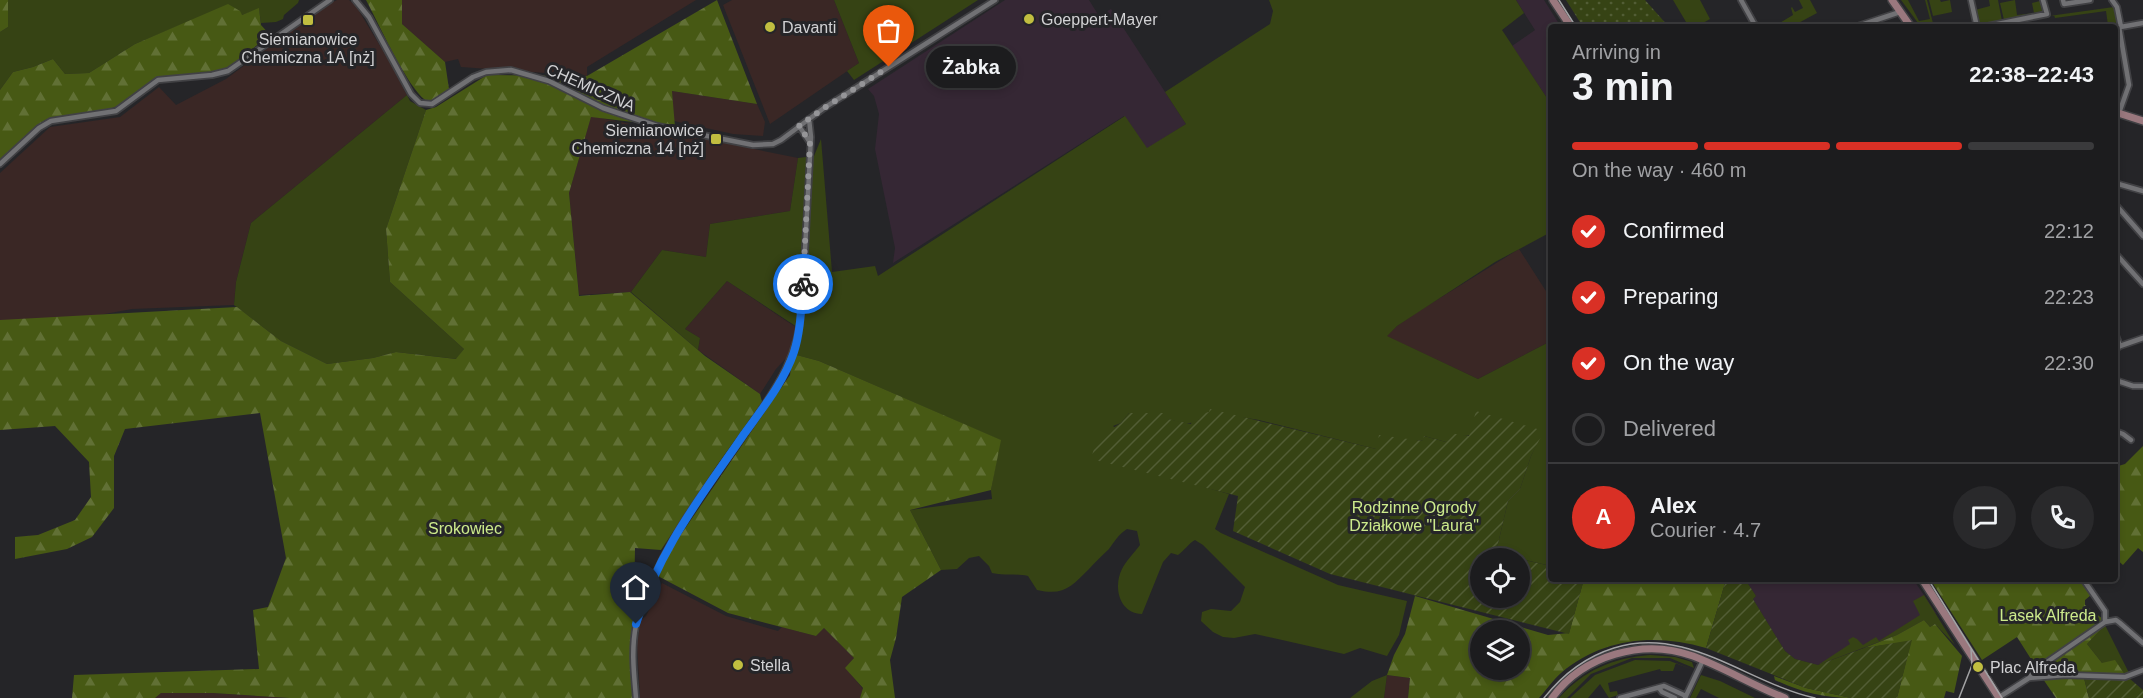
<!DOCTYPE html>
<meta charset="utf-8">
<style>
body{margin:0;font-family:Helvetica,sans-serif;background:#29292b;color:#f1f3f6;height:100vh;display:flex;flex-direction:column;font-size:22px;white-space:nowrap}
*{box-sizing:border-box;margin:0}
p{font-size:20px;color:#a0a1a4}
.icon{flex:none;width:33px;height:33px;fill:none;stroke:currentColor;stroke-width:2;stroke-linecap:round;stroke-linejoin:round}
.map{position:relative;flex:1;overflow:hidden}
.side{position:absolute;left:1548px;top:24px;width:570px;height:558px;display:flex;flex-direction:column;background:#1c1c1e;border-radius:6px;box-shadow:0 3px 9px #0003,0 0 0 2px #3a3a3c}
.side>*{flex:none}
.tools{position:absolute;left:1470px;top:548px;display:grid;gap:12px}
.tools a{display:grid;place-items:center;width:60px;height:60px;border-radius:50%;background:#1c1c1e;box-shadow:0 3px 9px #0003,0 0 0 2px #3a3a3c;font-size:30px}
.pin{position:absolute;display:grid;place-items:center;width:51px;height:51px;color:#fff;margin:-62px -26px;border-radius:50% 50% 50% 0;rotate:-45deg;box-shadow:0 0 6px #0007}
.pin .icon{rotate:45deg}
.courier{position:absolute;display:grid;place-items:center;width:60px;height:60px;margin:-30px;border:4px solid #1a73e8;border-radius:50%;background:#fff;color:#222;box-shadow:0 2px 8px #0007}
.bubble{position:absolute;height:42px;border-radius:21px;background:#1c1c1e;box-shadow:0 3px 9px #0003,0 0 0 2px #3a3a3c;font-size:20px;font-weight:700;line-height:42px;text-align:center}
.headline em{font-style:normal;font-weight:700}
.headline div{display:flex;flex-direction:column-reverse}
.headline{display:flex;align-items:center;justify-content:space-between;height:102px;padding:0 24px}
h1{font-size:39px;font-weight:700;line-height:45px}
.bar{display:grid;grid-template-columns:repeat(4,1fr);gap:9px 6px;align-content:center;height:72px;padding:0 24px}
.bar i{height:8px;border-radius:4px;background:#3a3a3c}
.bar .on{background:#d93025}
.bar p{grid-column:span 4}
.line{display:flex;align-items:center;gap:15px;padding:0 24px;border-top:2px solid #3a3a3c}
.line div{flex:1}
.round{display:grid;place-items:center;flex:none;width:63px;height:63px;border-radius:32px;background:#29292b}
ol{padding:0 24px;list-style:none}
li{display:flex;align-items:center;gap:18px;height:66px}
li p{margin-inline-start:auto}
li .icon{padding:6px;border-radius:50%;background:#d93025;color:#fff;stroke-width:4}
li:last-child{color:#a0a1a4}
li i{width:33px;height:33px;border:3px solid #3a3a3c;border-radius:50%}
.map>svg:first-child{display:block}
.commercial{fill:#352734}
.industrial{fill:#3a2725}
.grass{fill:#364314}
.forest{fill:url(#forest-firs);fill-rule:evenodd}
.park{fill:url(#park-dots)}
.garden{fill:url(#garden-furrows)}
.lines{fill:none;stroke-linecap:round;stroke-linejoin:round}
.street-casing{stroke:#414144;stroke-width:8}
.secondary-casing{stroke:#414144;stroke-width:10}
.street{stroke:#717174;stroke-width:4.5}
.secondary{stroke:#9a787e;stroke-width:7}
.tram{stroke:#a3a3a5;stroke-width:1.5}
.done{stroke:#959598;stroke-width:6;stroke-dasharray:0 10.8}
.route{stroke:#1a73e8;stroke-width:8}
.poi-dot{fill:#c1be40;stroke:#252528;stroke-width:2}
.labels{text-anchor:middle;stroke-width:6;stroke-linejoin:round;paint-order:stroke}
.poi-label{font-size:16px;fill:#d2d2d4;stroke:#252528;text-anchor:start}
.street-label{font-size:16px;fill:#d2d2d4;stroke:#252528}
.park-label{font-size:16px;fill:#cdeb8c;stroke:#252528}
</style>
<div class="map">
<svg width="2143" height="698" viewBox="0 0 2143 698">
<defs>
<pattern id="forest-firs" width="22" height="20" patternUnits="userSpaceOnUse" patternTransform="scale(1.5)"><rect width="22" height="20" fill="#475914"/><path d="M5 1l3.5 6h-7zM16 11l3.5 6h-7z" fill="#617035"/></pattern>
<pattern id="park-dots" width="8" height="8" patternUnits="userSpaceOnUse" patternTransform="scale(1.5)"><rect width="8" height="8" fill="#364314"/><path d="M2 2h.1M6 6h.1" fill="none" stroke="#525d35" stroke-width="1.8" stroke-linecap="round"/></pattern>
<pattern id="garden-furrows" width="10" height="10" patternUnits="userSpaceOnUse" patternTransform="scale(1.5)"><rect width="10" height="10" fill="#364314"/><path d="M-1 1l2-2M0 10L10 0M9 11l2-2" fill="none" stroke="#525d35"/></pattern>
</defs>
<rect width="100%" height="100%" fill="#252528"/>
<path class="commercial" d="M1005,0h84l10,16 12,-7 75,115 -39,25 -23,-33 -231,147 2,-15 -20,-99 4,-35 -5,-18 -6,-7z
M1516,0h28l17,27h-10v77l-39,-58 23,-16z
M1745,579h168l23,34 -39,22 -79,30 -23,-6 -10,-8 -32,-52 3,-3z"/>
<path class="industrial" d="M337,0h12l7,6 32,53 19,36 -156,128 -15,59 -2,23 -102,4 -49,9 -83,5v-150l50,-46 70,-10 39,-30 17,18 50,-26 97,-72z
M402,0h294l-109,67v9l-126,-9 -3,-8 -13,3 -43,-38z
M732,0h102l25,63 -89,61 -47,-119z
M672,91l85,13 8,18 -2,14 -30,-2 -59,-13z
M591,116l207,42 -8,53 -80,13 -4,33 -44,-7 -31,42 -52,3 -10,-102z
M1519,249l32,50v42l-73,38 -92,-43 11,-10 22,-15z
M727,281l70,47 -8,27 -13,14 -16,25 -62,-44 2,-12 -15,-9z
M662,583l64,33 52,15 4,-4 34,9 8,-8 30,30 -8,10 17,21 -3,9h-220l-3,-54 4,-24 5,-4z
M1387,675l23,3 -2,20h-24z
M161,693h52l77,5h-135z"/>
<path class="grass" d="M8,0h291l-1,3 -14,12 -1,4 -7,3 -15,1 -2,-14 -17,6 -64,11 -43,18 -46,29 -24,1 -12,-15 -20,8 -20,5 -13,18v-58l8,-5z
M834,0h144l-124,80 -7,-9 12,-8z
M1269,0h247l8,13 -22,17 49,74v128l-56,30 -98,64 -10,10 91,43 73,-38v225l-51,-12 -3,-6 11,-47 12,-12 11,-33 12,-25 -82,5 -15,6 -22,-6v5l-11,-1 -37,9 -117,-29 -50,-8c-17,15 -21,12 -42,7l1,-6h-39l-8,10 -8,3 77,57 39,11 -14,35 6,4 117,52 69,16 -8,34 -12,21 -27,-8 -16,6 -89,-20 -21,4 -11,-1 -10,-5 -12,-11 1,-9 9,-3 20,2 9,-9 5,-15 -42,-42 -8,-5c-7,4 -10,10 -17,15l-7,-2 -8,9 -21,52c-23,-1 -29,-27 -20,-45 4,-8 12,-16 18,-24l-3,-14 -10,-2c-9,6 -12,12 -18,20 -7,7 -14,13 -20,20 -18,18 -25,27 -52,21l-9,-14c-12,-3 -24,0 -36,-3l-3,-7 -10,-10 -10,2 -12,11 -16,1 -31,-60 82,-11 -1,-9 9,-50 -181,-79 -26,-7 4,-27 -70,-46 -42,48 15,9 -2,12 -67,-58 31,-42 44,7 4,-33 80,-13 8,-53 16,-2 7,-17 11,133 43,-6 3,10 247,-160 22,32 39,-24 -21,-32 105,-68 3,-13z
M1673,0h27l10,19 -14,8h-7z
M1799,0h11l7,13 -26,14h-18l20,-12 -2,-7 1,-1 3,5 8,-4z
M1901,0h7l11,21 11,-2 -5,-19h2l7,27h-13z
M1929,0h11l1,2 9,-2 2,12 -19,4z
M1989,0h9l4,21 -24,5 -3,-16 15,-4z
M2015,0l2,15 17,-2 -2,-10 8,-2 2,10 -38,9 -4,-17z
M2114,7l3,14 -2,3 -7,1 -2,-14 -51,7 -1,-3 -5,1z
M407,95l3,6 16,9 -40,119 4,53 74,67 -7,10 -61,-7 -23,6 -46,6 -46,-23 -47,-36 2,-23 15,-59z
M1924,595l31,50 -20,-21 -5,3 -6,-7 -27,15 -79,30 32,-21 -2,-4 5,-3 4,2 6,6 13,-8 3,4 41,-26 -7,-14z
M2105,625l24,48 -4,2 -23,-12 -15,-19z
M1650,655l25,2 17,5 2,6 -24,-10h-38l-41,16 -24,24h-8c25,-28 54,-40 91,-43z
M1635,660l35,1 23,9 -17,-7 -3,8h-12l-1,-2 -52,14 2,9 7,-1 1,4 -9,3 -9,-14 -12,14h-18l25,-23z
M1387,675l-3,23h-34l22,-17z
M1701,675l19,6 35,17h-36l-18,-9 -5,9h-6z"/>
<path class="forest" d="M0,0h8v27l-8,5z
M366,0h36v24l43,38 4,27 -20,13c-18,-6 -52,-82 -63,-102z
M717,0l40,104 -85,-13 3,36 -84,-10 -22,76 10,103 51,-4 75,64 55,38 2,8 -47,66 -54,82 -26,-2 -2,108 4,42h-347l-77,-5h-52l-6,5h-83l2,-23 185,-6 -6,-59 15,-3 18,-49 -26,-145 -135,16 -11,27v52l-22,29 -25,12 -52,10v-22l23,-2 37,-15 16,-23 -2,-35 -34,-36 -55,4v-110l237,-13 44,34 46,23 46,-6 23,-6 60,7 8,-10 -74,-67 -4,-53 40,-119 10,-3 51,-32 100,1z
M228,4l12,7 2,4 17,-7 2,17 9,10 -42,33 -18,5 -55,6 -35,26 -13,5 -62,10 -45,41v-71l13,-18 20,-5 20,-8 12,15 24,-1 46,-29z
M793,354l26,7 182,79 -10,50 -81,20 31,60 -39,27 -6,41 -6,22 5,38h-35l3,-10 -18,-20 9,-10 -30,-30 -8,8 -88,-23 -74,-39 136,-199z
M2143,446v106l-5,-4 -15,17 -8,-7v-91l10,-3z
M1584,579h130l11,4 -19,65c-51,-15 -104,-10 -145,25 -8,7 -15,17 -22,25h-131l2,-20 -23,-3 7,-20 11,-21 10,-38 133,39 21,-2zM1480,630h40v39h-40z
M1930,579h153l8,16 -6,5v5l19,15 -2,3 -66,44 -19,-30 -35,23z
M1924,620l6,7 5,-3 27,32 -8,37 -8,-2 -2,7h-47l14,-57 -47,7 33,-13z
M2105,625l-18,19 15,19 13,-3 10,15 -92,1 3,-5z
M1774,676l32,12 45,10c-28,0 -50,-6 -76,-18z
M2084,678l5,20h-33l-13,-19z"/>
<path class="park" d="M1566,0h79l24,27h-86z"/>
<path class="garden" d="M1210,409l166,40 3,-14 44,6 1,-5 22,6 3,-9 20,3 7,-25 68,20 -13,25 -11,33 -12,12 -11,47 4,6 16,4h-37v39h40v-38l31,7v13h33l-15,55 -239,-60 -97,-43 5,-35 -147,-37 6,-21 24,-15 8,-10h40l-1,6 23,5 1,-4h7l1,-6 9,-2z
M1729,579h16l11,17 -3,3 32,52 10,8 23,6 46,-17 48,-8 -15,58h-46l-45,-10 -100,-40 19,-65z
M2084,678l46,1 13,11v8h-54z"/>
<g class="lines">
<g class="street-casing">
<path id="street" d="M355,0l14,17 42,77 9,9 12,1 41,-27 13,-5 25,-2 38,11 54,27 54,18 96,19 20,-1 8,-4 43,-32 171,-108
M1741,0l15,27
M1971,0l6,27
M2063,0l1,4 26,-4
M2112,0l5,7 4,20
M1855,27l45,-15
M1983,27l64,-13 -4,-14
M2119,27l10,58 -10,28
M2115,28l28,-5
M799,126l10,15
M0,164l39,-36 12,-7 65,-10 42,-31 54,-5 16,-4 102,-71
M2115,183l28,8
M2115,204l28,32
M2115,253l28,31
M2115,333l5,13
M2115,350l5,-4 23,-8
M2115,380l18,6h10
M2115,431l8,3 8,6
M2083,579l22,32v11
M2029,678l37,-3 59,2 18,-7
M1659,688l3,4 13,6
M636,698c-2,-24 -5,-48 0,-73 2,-11 7,-23 12,-34 23,-60 64,-110 100,-162 29,-42 50,-70 54,-123l9,-169 -2,-18
M1620,698l44,-12 22,10
M1685,698l18,-38
M1998,698l31,-20 5,-7 71,-49 11,-2 4,3 23,20"/>
</g>
<g class="secondary-casing">
<path id="secondary" d="M1553,0l18,27
M1892,0l19,27
M2115,112l28,9
M1922,579l77,119
M1552,698c31,-43 91,-60 141,-42 32,12 61,30 92,42"/>
</g>
<use href="#street" class="street"/>
<use href="#secondary" class="secondary"/>
<path class="tram" d="M1559,0l17,27
M1928,579l74,119
M1544,698c19,-24 41,-41 70,-50 73,-23 133,35 201,50
M1959,698l13,-33 -1,-16"/>
</g>
<g class="lines">
<path class="done" d="M803,284l7,-142 -11,-16 25,-18 65,-41"/>
<path class="route" d="M636,624c23,-75 65,-127 108,-190 18,-25 40,-52 50,-82 7,-22 7,-45 9,-68"/>
</g>
<g class="poi-dot">
<circle cx="1029" cy="19" r="6"/>
<rect x="302" y="14" width="12" height="12" rx="3"/>
<circle cx="770" cy="27" r="6"/>
<rect x="710" y="133" width="12" height="12" rx="3"/>
<circle cx="738" cy="665" r="6"/>
<circle cx="1978" cy="667" r="6"/>
</g>
<g class="labels">
<g class="poi-label">
<text x="1041" y="25">Goeppert-Mayer</text>
<text x="782" y="33">Davanti</text>
<text x="308" y="45" text-anchor="middle">Siemianowice<tspan x="308" dy="18">Chemiczna 1A [nż]</tspan></text>
<text x="704" y="136" text-anchor="end">Siemianowice<tspan x="704" dy="18">Chemiczna 14 [nż]</tspan></text>
<text x="750" y="671">Stella</text>
<text x="1990" y="673">Plac Alfreda</text>
</g>
<g class="street-label">
<text transform="translate(591 87) rotate(24)" y="6">CHEMICZNA</text>
</g>
<g class="park-label">
<text x="1414" y="513">Rodzinne Ogrody<tspan x="1414" dy="18">Działkowe "Laura"</tspan></text>
<text x="465" y="534">Srokowiec</text>
<text x="2048" y="621">Lasek Alfreda</text>
</g>
</g>
</svg>
<div class="tools">
<a><svg class="icon" aria-label="locate" viewBox="0 0 24 24"><circle cx="12" cy="12" r="6"/><path d="M12 2v4M12 18v4M2 12h4M18 12h4"/></svg></a>
<a><svg class="icon" aria-label="layers" viewBox="0 0 24 24"><path d="M12 4l9 5-9 5-9-5zM3 14l9 5 9-5"/></svg></a>
</div>
<div class="pin" style="left:889px;top:67px;background:#ea580c"><svg class="icon" aria-label="bag" viewBox="0 0 24 24"><path d="M5 8h14l-1 12H6zM9 8a3 3 0 0 1 6 0"/></svg></div>
<div class="pin" style="left:636px;top:624px;background:#1f2937"><svg class="icon" aria-label="home" viewBox="0 0 24 24"><path d="M3 11l9-7 9 7M6 9v11h12V9"/></svg></div>
<div class="courier" style="left:803px;top:284px"><svg class="icon" aria-label="bike" viewBox="0 0 24 24"><circle cx="6" cy="16" r="4"/><circle cx="18" cy="16" r="4"/><path d="M6 16l4-8h5l3 8M10 8l3 8H6M13 5h3"/></svg></div>
<div class="bubble" style="left:926px;top:46px;width:90px">Żabka</div>
<section class="side">
<div class="headline"><div><h1>3 min</h1><p>Arriving in</p></div><em>22:38–22:43</em></div>
<div class="bar"><i class="on"></i><i class="on"></i><i class="on"></i><i></i><p>On the way · 460 m</p></div>
<ol>
<li><svg class="icon" aria-label="check" viewBox="0 0 24 24"><path d="M5 12l5 5 9-10"/></svg>Confirmed<p>22:12</p></li>
<li><svg class="icon" aria-label="check" viewBox="0 0 24 24"><path d="M5 12l5 5 9-10"/></svg>Preparing<p>22:23</p></li>
<li><svg class="icon" aria-label="check" viewBox="0 0 24 24"><path d="M5 12l5 5 9-10"/></svg>On the way<p>22:30</p></li>
<li><i></i>Delivered</li>
</ol>
<div class="line" style="height:108px"><b class="round" style="background:#d93025;color:#fff">A</b><div><b>Alex</b><p>Courier · 4.7</p></div><a class="round"><svg class="icon" aria-label="chat" viewBox="0 0 24 24"><path d="M4 5h16v11H9l-5 4z"/></svg></a><a class="round"><svg class="icon" aria-label="phone" viewBox="0 0 24 24"><path d="M5 4h4l2 5-3 2q2 4 5 5l2-3 5 2v4C11 20 4 13 5 4z"/></svg></a></div>
</section>
</div>
